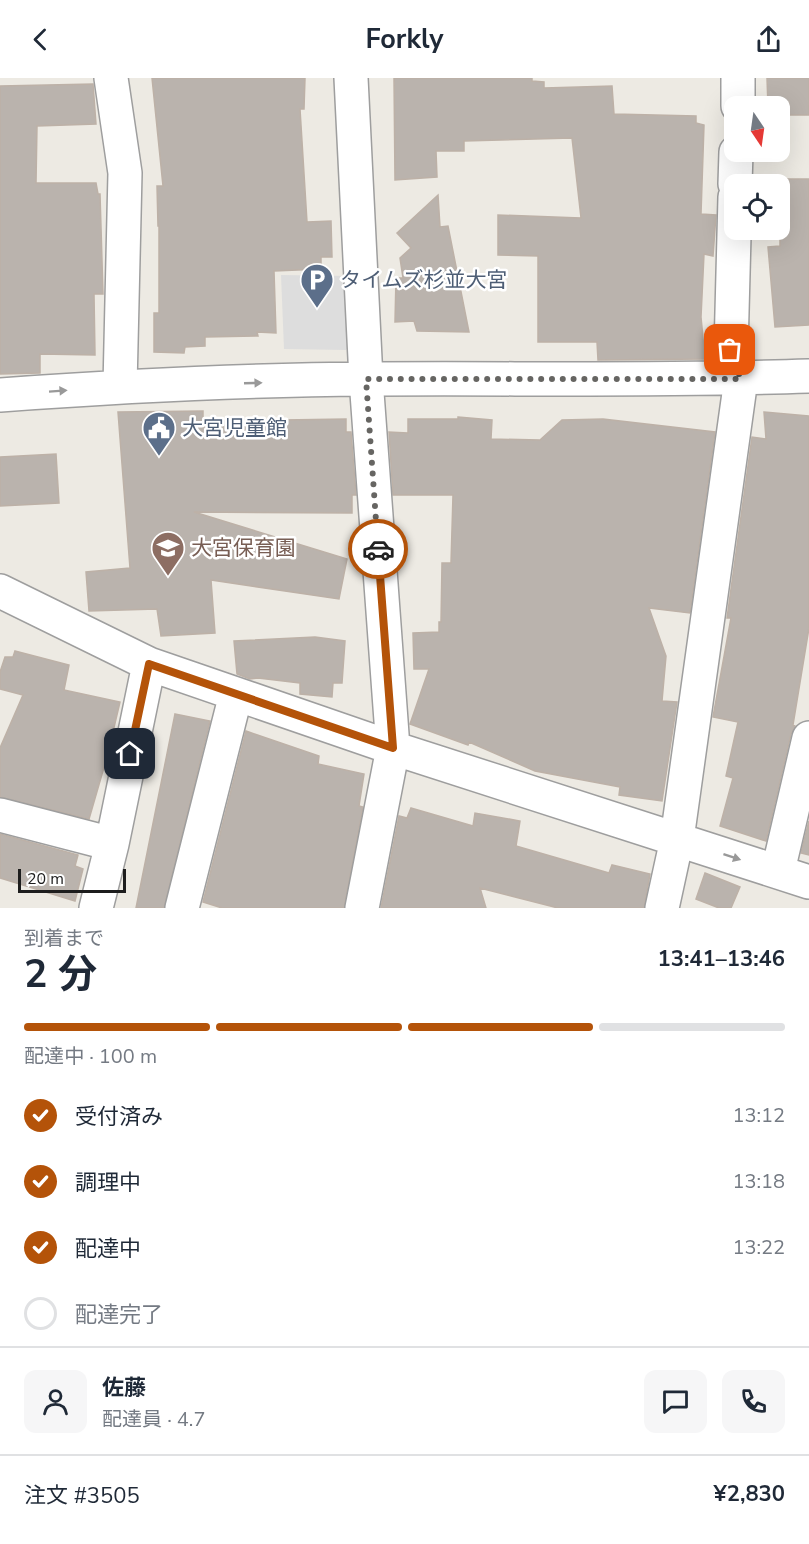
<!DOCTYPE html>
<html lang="ja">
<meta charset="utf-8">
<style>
body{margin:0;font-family:"Nunito Sans","Noto Sans JP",sans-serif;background:#f6f6f7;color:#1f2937;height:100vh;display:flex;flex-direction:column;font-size:22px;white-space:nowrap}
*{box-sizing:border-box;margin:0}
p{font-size:20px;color:#747a83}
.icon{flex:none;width:33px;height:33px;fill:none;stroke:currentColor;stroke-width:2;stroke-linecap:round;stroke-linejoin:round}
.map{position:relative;height:830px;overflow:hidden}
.side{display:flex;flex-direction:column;background:#fff;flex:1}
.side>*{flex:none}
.needle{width:39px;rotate:167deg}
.fabs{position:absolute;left:724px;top:18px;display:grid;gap:12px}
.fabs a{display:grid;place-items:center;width:66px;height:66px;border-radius:12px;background:#fff;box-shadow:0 6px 24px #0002;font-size:30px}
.scale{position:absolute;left:18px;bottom:15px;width:108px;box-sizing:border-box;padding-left:6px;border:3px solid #1d1d1d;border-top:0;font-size:16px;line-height:21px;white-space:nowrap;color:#1d1d1d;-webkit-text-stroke:4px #fff;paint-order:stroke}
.pin{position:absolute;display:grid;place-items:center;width:51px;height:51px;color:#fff;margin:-26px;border-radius:12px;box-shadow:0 3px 9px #0006}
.courier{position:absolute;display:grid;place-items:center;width:60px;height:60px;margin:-30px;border:4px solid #b45309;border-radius:50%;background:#fff;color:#222;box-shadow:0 2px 8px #0007}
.summary em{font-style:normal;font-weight:700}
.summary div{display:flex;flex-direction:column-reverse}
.summary{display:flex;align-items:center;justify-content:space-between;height:102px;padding:0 24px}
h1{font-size:39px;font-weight:700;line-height:45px}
.bar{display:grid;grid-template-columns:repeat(4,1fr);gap:9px 6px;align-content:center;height:72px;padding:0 24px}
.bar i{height:8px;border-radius:4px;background:#e0e1e3}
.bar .active{background:#b45309}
.bar p{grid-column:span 4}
.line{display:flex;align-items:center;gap:15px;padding:0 24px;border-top:2px solid #e0e1e3}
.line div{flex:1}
.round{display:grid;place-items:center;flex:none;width:63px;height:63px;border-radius:12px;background:#f6f6f7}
ol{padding:0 24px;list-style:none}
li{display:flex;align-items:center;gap:18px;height:66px}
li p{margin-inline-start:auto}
li .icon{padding:6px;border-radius:50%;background:#b45309;color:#fff;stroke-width:4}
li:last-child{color:#747a83}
li i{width:33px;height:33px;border:3px solid #e0e1e3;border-radius:50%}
header{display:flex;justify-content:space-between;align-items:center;height:78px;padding:0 24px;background:#fff;font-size:27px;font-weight:700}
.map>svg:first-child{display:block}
.parking{fill:#ddd}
.building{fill:#bab3ad;stroke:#bdb1a7;stroke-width:1.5}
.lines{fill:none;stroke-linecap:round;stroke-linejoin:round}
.minor-casing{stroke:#9e9e9e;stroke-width:36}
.minor{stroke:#fff;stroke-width:33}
.oneway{fill:#999}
.done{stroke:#666562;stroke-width:6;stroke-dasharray:0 10.8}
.route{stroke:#b45309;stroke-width:8}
.labels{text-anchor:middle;stroke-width:5;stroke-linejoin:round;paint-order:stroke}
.service-label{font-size:21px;fill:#4e5e75;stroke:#fff;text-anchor:start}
.education-label{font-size:21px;fill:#785e54;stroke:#fff;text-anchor:start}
</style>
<header><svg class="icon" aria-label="back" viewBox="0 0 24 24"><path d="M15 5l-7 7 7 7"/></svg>Forkly<svg class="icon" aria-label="share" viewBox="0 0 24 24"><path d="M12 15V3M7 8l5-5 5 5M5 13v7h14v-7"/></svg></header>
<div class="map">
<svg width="809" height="830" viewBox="0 0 809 830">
<rect width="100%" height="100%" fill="#edeae3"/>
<path class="parking" d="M281,197l70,1 1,65 -6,9 -62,-1z"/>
<path class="building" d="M152,0h153l-1,31h-4l7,113 24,-1 1,36h-11v12l-47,2 2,62 -19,-1 1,4 -53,1v9l-20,1 -1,6 -30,-1v-39h5v-87h-1l-1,-40h6z
M394,0h138v3l12,1v6l68,-2 2,28 82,2v7l8,2 -3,89 15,1 -3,41 -9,-2 -3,63 4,42 -107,1 -1,-18h-59v-86l-40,-1v-40l83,3 -9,-80 -108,3v10h-28l1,26 -42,3z
M767,0h42v37h-29v-9h-12z
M93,6l3,40 -59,2 -1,57h60l2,11h2l3,100h-9l1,61 -55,-1v19l-40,1v-288z
M780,101h29v146l-34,2 -7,-80 12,-1z
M438,117l2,32 8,-1 21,106 -52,-1 -3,-10 -19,1 1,-44h7l-3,-20 11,-10 -14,-15z
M203,333v9l81,4 -1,-4 63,-1v13h5l5,63h-4v18l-158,-1 153,47 -8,40 -128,-19 4,53 -54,3 -4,-27 -68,2 -3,-39 44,-4 -12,-156z
M764,334l45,4v212l-16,97 2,1 -4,8 -25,107 -46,-15 13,-48 -7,-2 12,-54 -25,-5 18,-99h-4l25,-181 14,2z
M458,339l34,3 -1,19 49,1 22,-20 41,-1 112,13 -25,181 -41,-5 17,48 -4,45 15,1 -15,99 -43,-6 1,-8 -85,-16 -66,-29 -1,3 -58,-21 19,-55h-15l-1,-36 26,-1v-10h2l1,-59h9l2,-68h-60l-4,-63 19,1v-14h50z
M56,376l3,49 -59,3v-49z
M315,559l30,4 -3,42h-9l-1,14 -32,-3v-11l-42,-5 -8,1 -13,-5 -3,-33z
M15,573l54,14 -5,25 56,12 -13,55 -18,62 -89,-22v-49l23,-53 -23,-6v-17l5,-15h8z
M175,636l35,7 -46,187h-28z
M246,653l73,25 -1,8 46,10 -5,32 4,1 -19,101h-122l-19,-6z
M411,730l62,18 2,-13 45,8 -4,25 93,27 3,-8 38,9 -6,34h-86l-78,-20 6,20h-105l18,-92 8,2z
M809,743v34l-8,-2z
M0,756l78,21 -3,11 8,3 -8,32 -75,-23z
M705,795l35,14 -9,21h-12l-23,-9z"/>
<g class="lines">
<g class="minor-casing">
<path id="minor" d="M111,0l14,95 -5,213
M351,0l15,301 27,369 -31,160
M738,28v-28
M735,106l1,-32
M0,317c122,-9 245,-15 368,-16 147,-1 294,2 441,-3
M0,513l149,73 244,84 416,134
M0,737l112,29
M778,793l31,-133
M96,830l16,-64 37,-180
M182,830l54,-214
M662,830l15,-69 64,-460 -10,-29 4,-153"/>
</g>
<use href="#minor" class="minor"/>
</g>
<defs><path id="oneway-solid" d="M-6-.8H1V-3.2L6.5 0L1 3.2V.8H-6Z" transform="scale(1.5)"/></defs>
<g class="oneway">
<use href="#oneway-solid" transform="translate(253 305) rotate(-2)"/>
<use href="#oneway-solid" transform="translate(58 313) rotate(-4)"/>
<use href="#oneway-solid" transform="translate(732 779) rotate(18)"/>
</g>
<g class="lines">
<path class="done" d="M378,471l-12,-170h375l-11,-29"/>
<path class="route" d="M130,676l19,-90 244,84 -15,-199"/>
</g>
<defs>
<g id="parking-pin" transform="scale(1.725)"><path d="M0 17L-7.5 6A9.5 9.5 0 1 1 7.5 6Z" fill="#5c6f8a" stroke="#fff"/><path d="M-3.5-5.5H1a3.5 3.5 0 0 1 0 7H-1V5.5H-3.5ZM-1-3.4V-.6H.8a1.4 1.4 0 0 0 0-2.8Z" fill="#fff"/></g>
<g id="civic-pin" transform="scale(1.725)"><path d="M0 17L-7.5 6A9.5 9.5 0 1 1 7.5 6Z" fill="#5c6f8a" stroke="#fff"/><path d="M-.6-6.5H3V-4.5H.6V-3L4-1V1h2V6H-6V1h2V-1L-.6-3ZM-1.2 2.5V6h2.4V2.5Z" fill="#fff"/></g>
<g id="school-pin" transform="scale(1.725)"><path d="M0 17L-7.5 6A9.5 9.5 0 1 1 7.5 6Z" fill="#8d6e63" stroke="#fff"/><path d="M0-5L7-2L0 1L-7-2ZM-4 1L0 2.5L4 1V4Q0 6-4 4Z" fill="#fff"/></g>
</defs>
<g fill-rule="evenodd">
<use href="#parking-pin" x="317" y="202"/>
<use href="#civic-pin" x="159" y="350"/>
<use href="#school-pin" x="168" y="470"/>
</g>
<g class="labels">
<g class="service-label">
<text x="340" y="209">タイムズ杉並大宮</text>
<text x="182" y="357">大宮児童館</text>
</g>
<g class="education-label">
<text x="191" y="477">大宮保育園</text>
</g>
</g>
</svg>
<div class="fabs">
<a><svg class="needle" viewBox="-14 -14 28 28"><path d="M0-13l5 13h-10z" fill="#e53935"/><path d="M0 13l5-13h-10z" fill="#747a83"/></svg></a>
<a><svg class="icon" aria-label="locate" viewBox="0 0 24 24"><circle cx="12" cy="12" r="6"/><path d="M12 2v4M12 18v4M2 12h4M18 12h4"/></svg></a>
</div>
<div class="scale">20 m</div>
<div class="pin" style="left:730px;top:272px;background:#ea580c"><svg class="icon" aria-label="bag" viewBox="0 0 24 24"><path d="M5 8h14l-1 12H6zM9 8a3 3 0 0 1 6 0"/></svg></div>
<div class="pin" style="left:130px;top:676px;background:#1f2937"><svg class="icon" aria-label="home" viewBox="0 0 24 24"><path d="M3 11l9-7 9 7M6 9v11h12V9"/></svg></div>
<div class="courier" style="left:378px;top:471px"><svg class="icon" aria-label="car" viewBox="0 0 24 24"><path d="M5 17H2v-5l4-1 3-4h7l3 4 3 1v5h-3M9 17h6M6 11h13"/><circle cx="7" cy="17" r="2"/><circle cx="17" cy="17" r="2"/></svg></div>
</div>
<section class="side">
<div class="summary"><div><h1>2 分</h1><p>到着まで</p></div><em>13:41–13:46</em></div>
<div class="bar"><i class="active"></i><i class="active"></i><i class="active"></i><i></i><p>配達中 · 100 m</p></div>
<ol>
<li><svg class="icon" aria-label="check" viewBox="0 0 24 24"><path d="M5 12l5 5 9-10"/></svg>受付済み<p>13:12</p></li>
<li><svg class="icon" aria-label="check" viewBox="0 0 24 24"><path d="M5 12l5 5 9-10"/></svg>調理中<p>13:18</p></li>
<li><svg class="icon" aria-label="check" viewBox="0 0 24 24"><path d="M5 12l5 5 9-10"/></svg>配達中<p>13:22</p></li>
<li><i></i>配達完了</li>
</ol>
<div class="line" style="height:108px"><a class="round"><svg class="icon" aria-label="person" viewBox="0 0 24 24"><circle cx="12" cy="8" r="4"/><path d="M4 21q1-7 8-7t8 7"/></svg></a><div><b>佐藤</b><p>配達員 · 4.7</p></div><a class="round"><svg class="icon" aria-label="chat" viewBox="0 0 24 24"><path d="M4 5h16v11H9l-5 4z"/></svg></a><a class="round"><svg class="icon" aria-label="phone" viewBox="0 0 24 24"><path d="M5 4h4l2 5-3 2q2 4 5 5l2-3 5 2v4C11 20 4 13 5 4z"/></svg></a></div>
<div class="line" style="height:78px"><div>注文 #3505</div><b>¥2,830</b></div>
</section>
